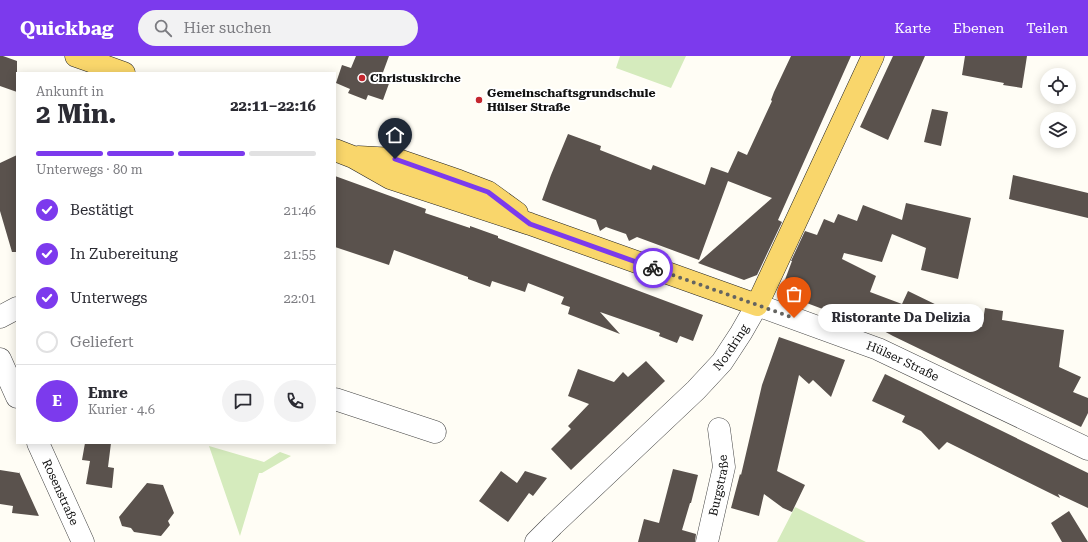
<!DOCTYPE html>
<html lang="de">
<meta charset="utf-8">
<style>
body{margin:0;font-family:"Roboto Serif",serif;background:#f2f2f3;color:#2b2b33;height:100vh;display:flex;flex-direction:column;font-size:15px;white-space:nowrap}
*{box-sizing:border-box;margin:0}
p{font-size:13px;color:#7c7c81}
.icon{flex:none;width:22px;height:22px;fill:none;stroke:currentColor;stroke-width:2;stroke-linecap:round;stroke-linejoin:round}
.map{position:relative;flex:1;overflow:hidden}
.drawer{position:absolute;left:16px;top:16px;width:320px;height:372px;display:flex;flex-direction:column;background:#fff;border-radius:0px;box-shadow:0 2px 10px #0003}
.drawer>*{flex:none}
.buttons{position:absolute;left:1040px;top:12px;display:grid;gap:8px}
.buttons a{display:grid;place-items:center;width:36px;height:36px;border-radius:50%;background:#fff;box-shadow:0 2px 10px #0003;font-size:20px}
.pin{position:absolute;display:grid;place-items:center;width:34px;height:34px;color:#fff;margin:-41px -17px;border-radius:50% 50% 50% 0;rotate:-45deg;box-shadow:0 0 4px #0007}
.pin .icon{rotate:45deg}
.courier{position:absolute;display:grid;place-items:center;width:40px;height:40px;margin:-20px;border:3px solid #7c3aed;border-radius:50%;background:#fff;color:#222;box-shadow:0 1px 5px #0007}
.bubble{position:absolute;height:28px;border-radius:14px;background:#fff;box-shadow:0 2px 10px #0003;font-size:13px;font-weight:700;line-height:28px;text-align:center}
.summary em{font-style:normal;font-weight:700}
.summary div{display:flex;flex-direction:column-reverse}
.summary{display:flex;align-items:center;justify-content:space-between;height:68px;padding:0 20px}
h1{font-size:26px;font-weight:700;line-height:30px}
.bar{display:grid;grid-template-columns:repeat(4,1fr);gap:6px 4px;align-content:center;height:48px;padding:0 20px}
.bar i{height:5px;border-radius:3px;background:#e1e1e2}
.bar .selected{background:#7c3aed}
.bar p{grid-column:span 4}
.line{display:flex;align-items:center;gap:10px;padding:0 20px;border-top:1px solid #e1e1e2}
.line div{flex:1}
.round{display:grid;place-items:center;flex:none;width:42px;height:42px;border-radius:21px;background:#f2f2f3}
ol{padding:0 20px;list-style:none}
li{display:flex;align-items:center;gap:12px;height:44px}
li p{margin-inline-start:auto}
li .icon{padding:4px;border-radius:50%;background:#7c3aed;color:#fff;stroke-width:4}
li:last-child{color:#7c7c81}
li i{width:22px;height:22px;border:2px solid #e1e1e2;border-radius:50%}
header{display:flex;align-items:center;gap:24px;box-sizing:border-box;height:56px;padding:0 20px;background:#7c3aed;color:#fff}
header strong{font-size:19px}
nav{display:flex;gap:22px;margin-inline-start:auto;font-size:14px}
.search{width:280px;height:36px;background:#f2f2f3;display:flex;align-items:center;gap:10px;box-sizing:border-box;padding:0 14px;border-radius:22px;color:#7c7c81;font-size:15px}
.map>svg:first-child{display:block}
.green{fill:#d5ebbd}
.building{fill:#5a524d}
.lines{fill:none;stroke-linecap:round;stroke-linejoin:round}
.minor-casing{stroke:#444;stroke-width:23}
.major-casing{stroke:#222;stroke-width:23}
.minor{stroke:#fff;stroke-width:22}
.major{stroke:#f9d66b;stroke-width:22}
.done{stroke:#646461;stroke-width:4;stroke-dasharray:0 7.2}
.route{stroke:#7c3aed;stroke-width:5}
.poi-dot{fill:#c4262e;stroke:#fff;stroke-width:1.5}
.labels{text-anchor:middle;stroke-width:4;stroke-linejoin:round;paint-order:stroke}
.poi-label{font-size:12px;font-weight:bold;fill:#111;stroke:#fff;text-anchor:start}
.street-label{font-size:12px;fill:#111;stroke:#fff}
</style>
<header>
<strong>Quickbag</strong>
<div class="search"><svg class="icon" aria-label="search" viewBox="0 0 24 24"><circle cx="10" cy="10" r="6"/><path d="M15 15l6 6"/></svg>Hier suchen</div>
<nav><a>Karte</a><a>Ebenen</a><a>Teilen</a></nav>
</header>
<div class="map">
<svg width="1088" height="486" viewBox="0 0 1088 486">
<rect width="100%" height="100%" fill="#fffdf5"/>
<path class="green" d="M620,0h66l-15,32 -55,-20z
M209,390l55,16 16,-10 11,4 -29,17h-3l-19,63z
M795,451l71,35h-89z"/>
<path class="building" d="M0,0h3l14,5v31l-17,-6z
M356,0h33l-7,19 9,3 -8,22 -15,-5 -2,5 -18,-7 2,-4 -14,-6 6,-18 9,3z
M791,0h60l-73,164 4,2 -25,53 -13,5 -46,-17 74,-65 -44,-17 -29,79 -62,-23 -8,4 -3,-7 -20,-7 -6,4 -4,-11 -54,-20 9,-25 17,-41 33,12 -1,4 51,20 2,-5 52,20 6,-18 17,6 10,-22 9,4 25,-54 -1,-1 3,-8z
M893,0h32l-37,84 -28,-13z
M965,0h62l-5,32 -19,-3 1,-2 -42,-8z
M932,53l16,3 -7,34 -17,-4z
M17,99v97h-5l-12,-41v-48z
M1013,119l75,18v25l-79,-19z
M335,120l91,33 -1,4 45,15v-2l28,10v2l205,77 -10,26 -13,-5 -3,7 -18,-7 1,-3 -60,-21 20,22 -52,-20 2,-7 -9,-3 3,-7 -36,-14 -3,9 -33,-11 -2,6 -22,-8v-2l-74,-27 -5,15 -54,-18z
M906,147l65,15 -13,61 -37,-9 5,-22 -34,-14 -10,28 -38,-9 -2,6 34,17 -6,16 32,12 6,-13 74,36 3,-19 18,3 -1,9 62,10 -5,37 22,10 -8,15 15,6v15l-7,14 -188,-91 -24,-13 -1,3 -88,-33 12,-32h-1l14,-30 12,4 7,-16 10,4 4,-9 19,7 6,-16 39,15z
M779,281l66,23 -14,37 -18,-17 -4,4 -10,-9 -22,96 28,14 -13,27 -9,-4 -19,-14 -5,22 -28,-8 9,-34 1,1 21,-90z
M646,305l19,20 -94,89 -20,-21 20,-20 -3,-3 21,-22 -21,-8 10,-27 36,13 9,-10 5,5z
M885,318l203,99v35l-30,-14 2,4 -113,-56 -8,8 -18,-19 -19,-9 3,-6 -33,-15z
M85,387h26l-3,24 6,1 -2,20 -26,-4 4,-23 -8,-1z
M673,413l25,6 -7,28h-1l-8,27 14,4 -1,8h-57l6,-23 15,4z
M0,414l19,3v-1l20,44 -27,-3 1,-7 -13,-2z
M501,415l16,12 8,-12 22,7 -14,18 -4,-3 -21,29 -29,-21z
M147,427l16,2 11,28 -6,8 2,4 -9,11 -27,-4 -3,-4 -9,-2 -3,-9z
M1069,455l19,31h-26l-11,-19z"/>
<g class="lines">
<g class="minor-casing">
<g id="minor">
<path d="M0,261l17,-9"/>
<path d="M0,303l17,38"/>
<path d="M335,343l100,33"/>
<path id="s1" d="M38,387l45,99"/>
<path id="s2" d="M536,486l17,-17 143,-135 26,-28 19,-29 16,-28 121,44 210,100"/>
<path id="s3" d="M707,486l17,-75 -5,-38"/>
</g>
</g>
<g class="major-casing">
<path id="major" d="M76,0l48,17
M335,94l18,7 37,21 140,46 227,81 116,-249
M358,101l37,2 64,22 29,11 29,21"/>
</g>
<use href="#minor" class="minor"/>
<use href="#major" class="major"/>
</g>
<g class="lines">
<path class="done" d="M653,212l141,50"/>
<path class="route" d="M395,103l93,33 42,32 123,44"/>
</g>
<g class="poi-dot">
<circle cx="362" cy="22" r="4"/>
<circle cx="479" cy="44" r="4"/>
</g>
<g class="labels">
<g class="poi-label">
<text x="370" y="26">Christuskirche</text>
<text x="487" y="41">Gemeinschaftsgrundschule<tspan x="487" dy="14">Hülser Straße</tspan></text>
</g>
<g class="street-label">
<text dy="4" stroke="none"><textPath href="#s2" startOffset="276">Nordring</textPath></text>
<text dy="4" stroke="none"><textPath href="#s2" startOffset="482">Hülser Straße</textPath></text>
<text dy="4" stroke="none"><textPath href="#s3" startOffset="58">Burgstraße</textPath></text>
<text dy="4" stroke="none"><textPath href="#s1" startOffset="54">Rosenstraße</textPath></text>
</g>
</g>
</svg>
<div class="buttons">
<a><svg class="icon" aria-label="locate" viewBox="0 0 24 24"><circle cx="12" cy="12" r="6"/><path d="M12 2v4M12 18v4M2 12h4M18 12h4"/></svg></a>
<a><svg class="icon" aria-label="layers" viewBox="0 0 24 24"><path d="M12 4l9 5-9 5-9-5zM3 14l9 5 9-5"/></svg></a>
</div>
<div class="pin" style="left:794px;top:262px;background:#ea580c"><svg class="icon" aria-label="bag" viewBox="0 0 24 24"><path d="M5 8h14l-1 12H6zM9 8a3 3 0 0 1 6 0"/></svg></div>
<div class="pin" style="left:395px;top:103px;background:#1f2937"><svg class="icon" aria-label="home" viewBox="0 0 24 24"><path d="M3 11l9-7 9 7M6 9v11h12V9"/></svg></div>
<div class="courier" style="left:653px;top:212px"><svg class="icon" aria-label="bike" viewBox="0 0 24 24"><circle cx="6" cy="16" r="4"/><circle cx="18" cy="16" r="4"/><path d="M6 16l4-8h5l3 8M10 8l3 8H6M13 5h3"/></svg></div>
<div class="bubble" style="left:818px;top:248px;width:166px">Ristorante Da Delizia</div>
<section class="drawer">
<div class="summary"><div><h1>2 Min.</h1><p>Ankunft in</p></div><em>22:11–22:16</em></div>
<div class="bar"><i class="selected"></i><i class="selected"></i><i class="selected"></i><i></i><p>Unterwegs · 80 m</p></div>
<ol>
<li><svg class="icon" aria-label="check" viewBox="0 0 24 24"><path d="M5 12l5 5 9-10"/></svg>Bestätigt<p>21:46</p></li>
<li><svg class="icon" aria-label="check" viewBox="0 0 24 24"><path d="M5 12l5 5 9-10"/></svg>In Zubereitung<p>21:55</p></li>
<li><svg class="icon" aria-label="check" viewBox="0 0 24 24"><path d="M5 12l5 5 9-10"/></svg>Unterwegs<p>22:01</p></li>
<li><i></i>Geliefert</li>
</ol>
<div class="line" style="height:72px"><b class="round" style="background:#7c3aed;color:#fff">E</b><div><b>Emre</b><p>Kurier · 4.6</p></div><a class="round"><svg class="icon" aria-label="chat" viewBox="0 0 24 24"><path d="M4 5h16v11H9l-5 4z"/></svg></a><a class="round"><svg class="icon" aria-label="phone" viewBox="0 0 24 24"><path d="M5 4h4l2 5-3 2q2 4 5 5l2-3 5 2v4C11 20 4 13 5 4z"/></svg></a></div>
</section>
</div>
